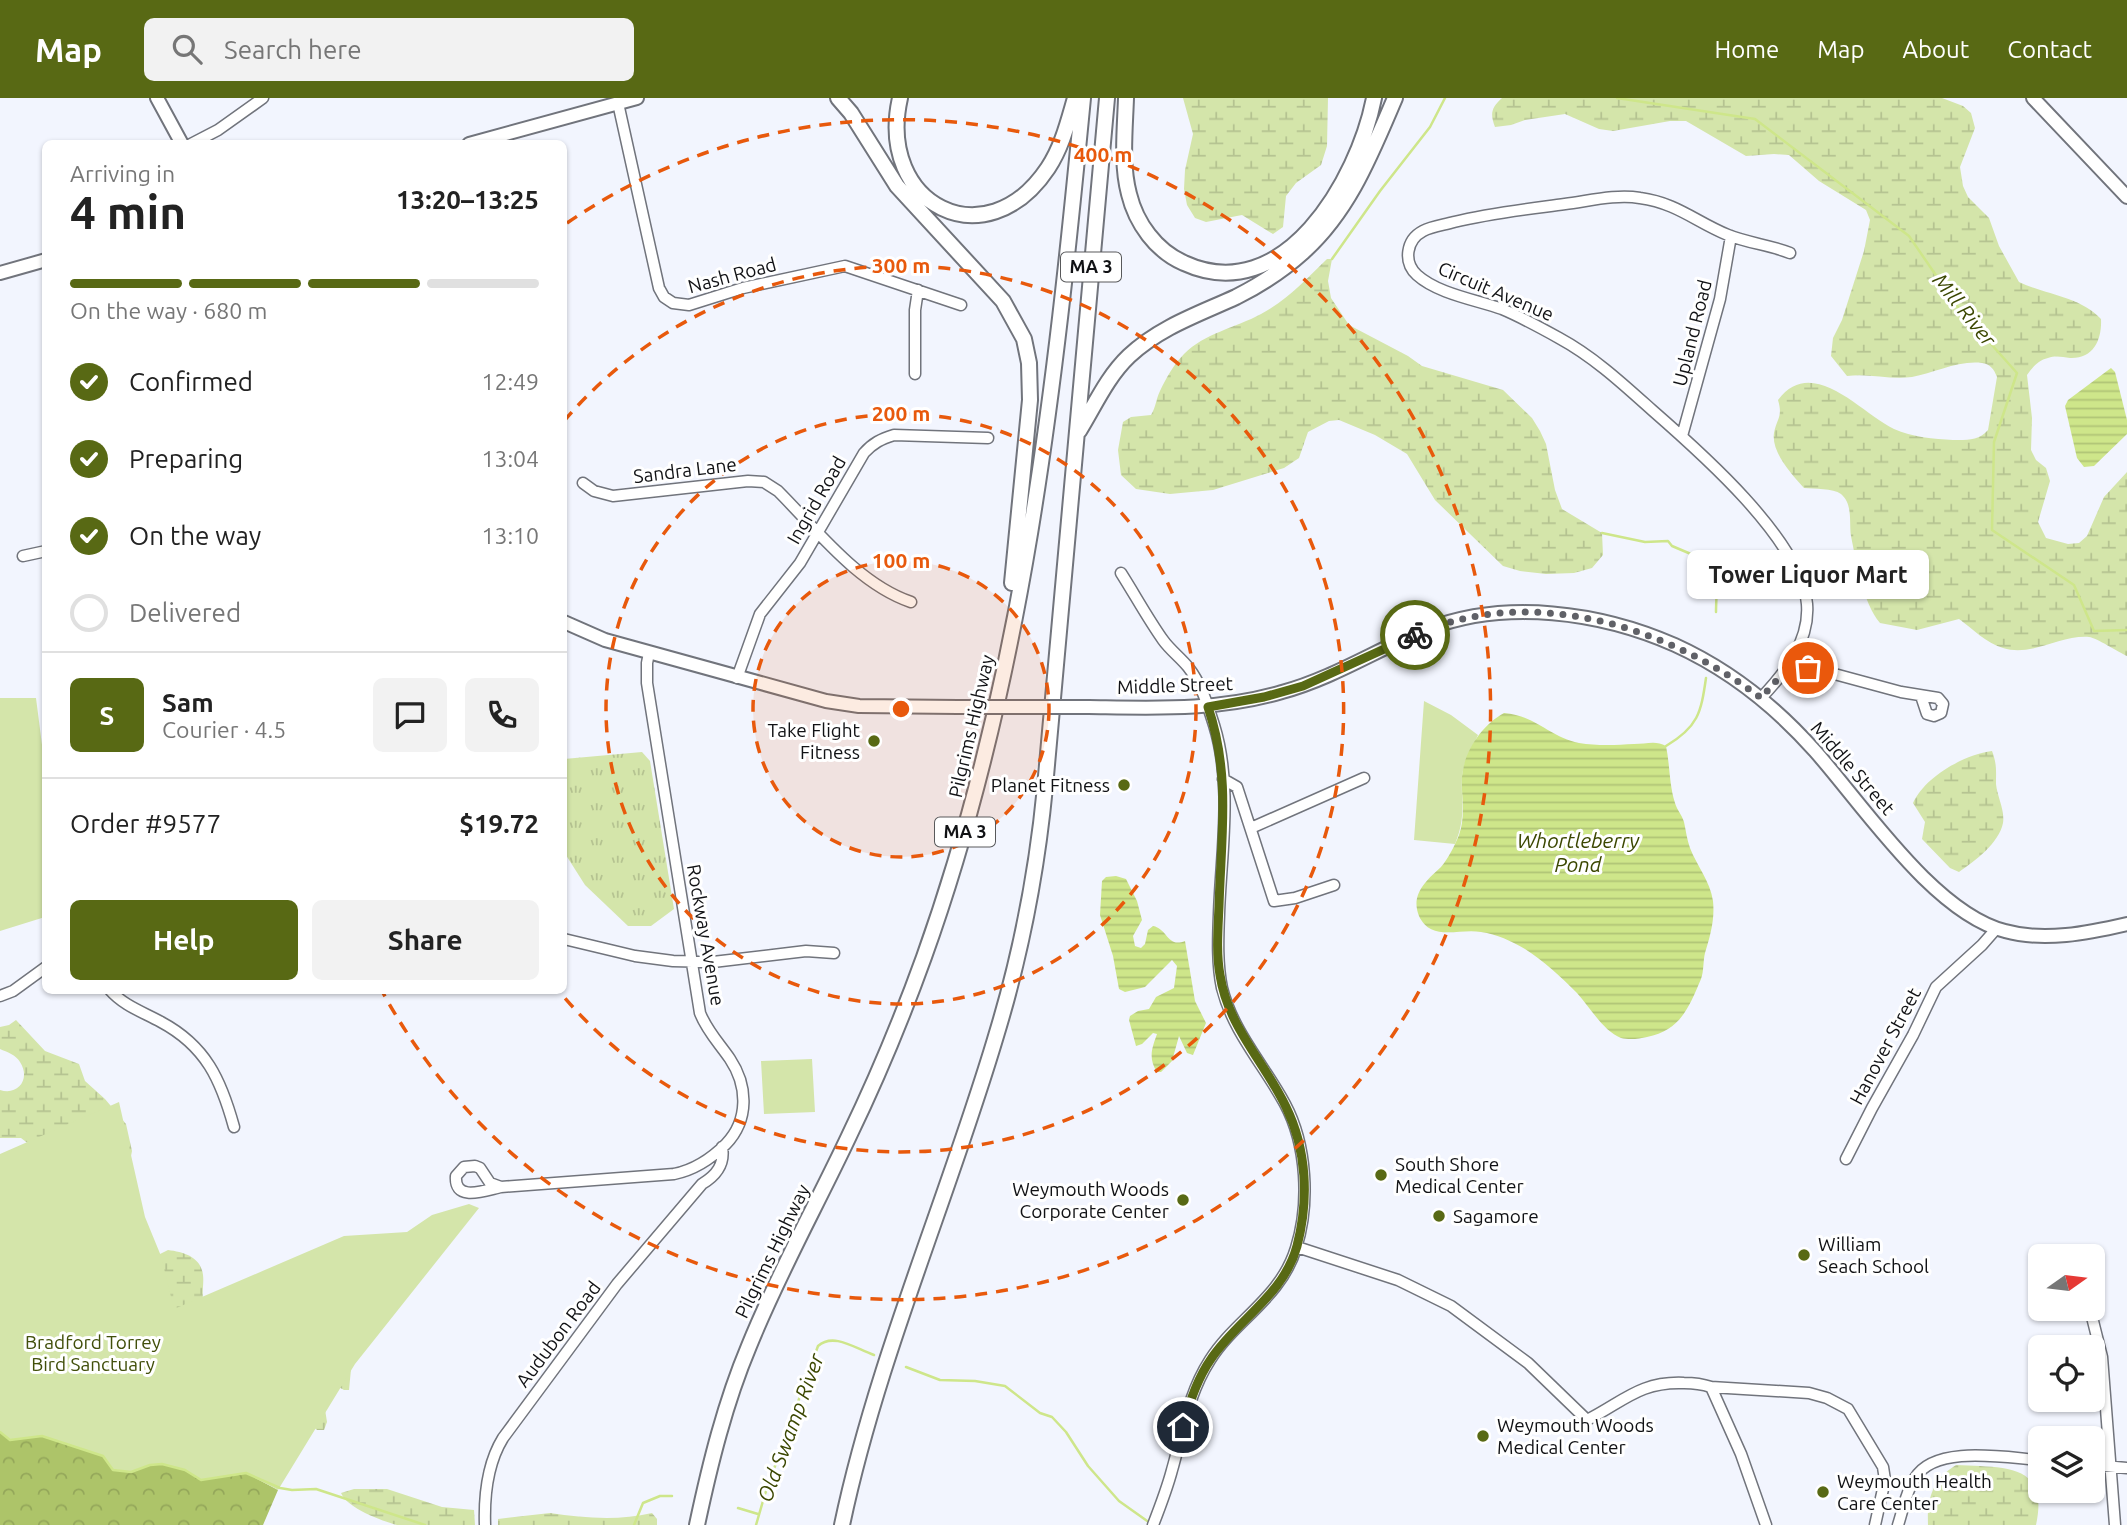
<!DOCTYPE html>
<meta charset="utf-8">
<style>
body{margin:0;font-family:Ubuntu,sans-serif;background:#f2f2f2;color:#222;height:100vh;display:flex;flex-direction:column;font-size:26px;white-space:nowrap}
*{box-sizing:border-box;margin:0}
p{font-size:23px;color:#767676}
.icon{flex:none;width:38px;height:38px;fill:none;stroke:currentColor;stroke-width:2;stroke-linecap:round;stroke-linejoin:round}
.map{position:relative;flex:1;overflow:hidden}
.side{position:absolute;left:42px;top:42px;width:525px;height:854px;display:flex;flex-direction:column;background:#fff;border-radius:10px;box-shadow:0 2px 5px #0004}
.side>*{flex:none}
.needle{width:46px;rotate:76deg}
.tools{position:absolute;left:2028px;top:1146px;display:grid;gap:14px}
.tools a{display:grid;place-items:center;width:77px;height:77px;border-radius:10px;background:#fff;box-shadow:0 2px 5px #0004;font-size:35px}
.pin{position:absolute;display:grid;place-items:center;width:60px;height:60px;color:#fff;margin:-30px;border:4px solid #fff;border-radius:50%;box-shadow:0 2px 7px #0007}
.courier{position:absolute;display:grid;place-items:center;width:70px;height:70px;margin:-35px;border:5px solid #586914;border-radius:50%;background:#fff;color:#222;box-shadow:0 2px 9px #0007}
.bubble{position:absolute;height:49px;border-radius:10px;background:#fff;box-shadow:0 2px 5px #0004;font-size:23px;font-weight:700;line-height:49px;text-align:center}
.overview em{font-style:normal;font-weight:700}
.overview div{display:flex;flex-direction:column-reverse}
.overview{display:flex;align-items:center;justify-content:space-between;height:119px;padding:0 28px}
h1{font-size:46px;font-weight:700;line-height:52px}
.bar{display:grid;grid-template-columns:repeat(4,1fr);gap:10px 7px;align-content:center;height:84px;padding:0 28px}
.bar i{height:9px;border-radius:5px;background:#e0e0e0}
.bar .active{background:#586914}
.bar p{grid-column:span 4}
.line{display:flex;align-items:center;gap:18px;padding:0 28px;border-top:2px solid #e0e0e0}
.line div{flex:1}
.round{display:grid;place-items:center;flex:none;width:74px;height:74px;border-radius:10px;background:#f2f2f2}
ol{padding:0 28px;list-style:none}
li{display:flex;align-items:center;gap:21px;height:77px}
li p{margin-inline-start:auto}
li .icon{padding:7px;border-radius:50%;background:#586914;color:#fff;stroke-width:4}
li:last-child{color:#767676}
li i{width:38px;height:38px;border:4px solid #e0e0e0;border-radius:50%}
.action{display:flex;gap:14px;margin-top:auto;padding:14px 28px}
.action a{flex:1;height:80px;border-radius:10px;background:#586914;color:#fff;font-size:28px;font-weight:700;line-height:80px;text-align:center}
.action a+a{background:#f2f2f2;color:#222}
header{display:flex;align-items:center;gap:42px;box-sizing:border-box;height:98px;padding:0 35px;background:#586914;color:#fff}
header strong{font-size:33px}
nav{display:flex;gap:38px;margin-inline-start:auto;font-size:24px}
.search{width:490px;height:63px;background:#f2f2f2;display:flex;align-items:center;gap:18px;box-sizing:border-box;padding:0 24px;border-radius:10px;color:#767676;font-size:26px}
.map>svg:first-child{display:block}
.grass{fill:url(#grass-tufts)}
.forest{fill:url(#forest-crowns)}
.wetland{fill:url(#wetland-marsh)}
.park{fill:#d4e5aa}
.water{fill:url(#water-rules)}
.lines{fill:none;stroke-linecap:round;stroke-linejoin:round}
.stream{stroke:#cee68a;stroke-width:2.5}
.minor-casing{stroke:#71747c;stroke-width:13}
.major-casing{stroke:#71747c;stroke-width:16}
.highway-casing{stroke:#71747c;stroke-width:18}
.minor{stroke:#fff;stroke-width:10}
.major{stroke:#fff;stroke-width:12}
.highway{stroke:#fff;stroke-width:14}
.major-bridge-casing{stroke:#71747c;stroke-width:16;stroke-linecap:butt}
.major-bridge{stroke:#fff;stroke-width:12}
.done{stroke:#606167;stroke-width:7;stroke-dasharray:0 12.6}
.route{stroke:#586914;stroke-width:9}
.ring{fill:none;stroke:#e8590c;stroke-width:3.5;stroke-dasharray:12 9}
.poi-dot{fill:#586914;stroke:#fff;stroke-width:2.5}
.labels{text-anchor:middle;stroke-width:6;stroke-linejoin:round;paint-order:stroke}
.shield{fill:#fff;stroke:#58595b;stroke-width:2}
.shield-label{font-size:18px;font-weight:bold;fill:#111215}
.street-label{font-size:19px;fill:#111215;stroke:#fff}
.poi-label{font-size:19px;fill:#111215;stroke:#fff;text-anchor:start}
.park-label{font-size:19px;fill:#414f0a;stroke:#fff}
.water-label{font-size:21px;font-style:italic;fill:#3b4700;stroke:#fff}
.centre{fill:#e8590c;stroke:#fff;stroke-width:3.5}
.ring-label{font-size:21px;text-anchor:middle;font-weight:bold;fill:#e8590c;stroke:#fff;stroke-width:6;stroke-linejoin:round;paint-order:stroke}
</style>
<header>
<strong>Map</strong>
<div class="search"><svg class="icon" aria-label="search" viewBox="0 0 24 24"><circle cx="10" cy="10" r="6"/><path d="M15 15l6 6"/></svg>Search here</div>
<nav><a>Home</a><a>Map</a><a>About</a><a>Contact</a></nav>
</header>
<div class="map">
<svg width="2127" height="1427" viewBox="0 0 2127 1427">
<defs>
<pattern id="grass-tufts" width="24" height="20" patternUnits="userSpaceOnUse" patternTransform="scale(1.75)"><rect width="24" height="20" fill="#d4e5aa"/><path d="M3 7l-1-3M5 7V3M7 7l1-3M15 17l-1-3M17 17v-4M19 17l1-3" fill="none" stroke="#b5c391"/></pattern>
<pattern id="forest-crowns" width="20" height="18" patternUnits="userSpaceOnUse" patternTransform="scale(1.75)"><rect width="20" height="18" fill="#adc469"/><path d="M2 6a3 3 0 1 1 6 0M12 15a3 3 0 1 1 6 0" fill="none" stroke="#94a75a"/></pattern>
<pattern id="wetland-marsh" width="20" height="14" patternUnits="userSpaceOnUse" patternTransform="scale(1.75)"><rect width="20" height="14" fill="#d4e5aa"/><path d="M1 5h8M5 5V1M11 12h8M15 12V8" fill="none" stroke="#b5c391"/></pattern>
<pattern id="water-rules" width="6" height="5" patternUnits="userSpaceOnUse" patternTransform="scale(1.75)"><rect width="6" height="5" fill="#cee68a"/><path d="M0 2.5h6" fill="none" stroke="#b0c476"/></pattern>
</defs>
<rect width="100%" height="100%" fill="#f2f5fe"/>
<path class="grass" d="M642,654l8,9 24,148 -23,17h-23l-43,-41 -21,-33v-93z"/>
<path class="forest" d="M0,1334l10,8 32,-4 12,3 49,17 10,13 18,3 19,-7h25l26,15 45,-7 32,17 -15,35h-263z"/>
<path class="wetland" d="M1183,0h145l-1,48 -6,19 -25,18 -10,13 -3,31 -10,7 -31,-19 -36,7 -11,-4 -8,-13 -3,-16 1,-19 8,-36z
M1502,0h440l21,8 8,7 4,15 -15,39 3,19 5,11 21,21 10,28 20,36c27,13 60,14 82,37 1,20 -7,40 -31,39 -8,-1 -14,-3 -22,0 -10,2 -16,10 -21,17l5,43 -1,32 5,10 10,8 4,13 -12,41 8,16 22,6 11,-1 8,-7 17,-39 23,-25v184c-9,-4 -30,-18 -38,-19 -29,-2 -57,20 -86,11 -17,-5 -30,-19 -44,-29l-42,11 -37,-7c-17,-20 -24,-62 -29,-87 -2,-14 2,-32 -10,-42 -8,-6 -27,-5 -37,-6 -12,-13 -33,-36 -30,-55 3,-15 9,-16 4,-33 34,-46 82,12 116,29 18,8 40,10 59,11 13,0 26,1 35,-10l9,-53c-3,-8 -7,-13 -15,-14 -23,-3 -48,10 -70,14 -22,3 -43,-4 -65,-1l-16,-20 2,-18 9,-18 22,-69 6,-31 -4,-10 -47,-29 -30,-26 -15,-1 -28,2 -60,-35h-16l-57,10 -14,-2 -34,-15 -40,6 -14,5 -16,2c-5,-13 -4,-19 7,-29z
M1327,161h5l-4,22 3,17 18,27 59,31 14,10 81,24 29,28 8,13 6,13 9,46 7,19 40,24 1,22 -11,13 -18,5 -28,1 -26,-3 -17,-5 -68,-66 -28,-46 -32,-19 -36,-15 -10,1 -21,11 -9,26 -15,10 -71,22 -43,4 -34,-5 -15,-14 -3,-25 5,-28 8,-5 20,-2c5,-8 5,-16 9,-24 6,-13 14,-27 24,-37 21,-21 51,-26 77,-40 29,-16 43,-33 66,-55z
M1992,653c5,13 4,20 4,33 1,12 9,26 7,39 -4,20 -28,38 -44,49l-9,-4 -28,-29 3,-17 -12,-19c12,-26 50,-48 79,-52z
M16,922l29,31 34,13 6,17 20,18 21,25 6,27 -3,15 -99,-21 -9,-7h-21v-48c18,6 31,-11 20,-28 -4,-7 -13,-10 -20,-13v-22l9,-2z
M168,1152c16,2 33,7 35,25 1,8 -1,15 0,24l149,60 -3,31h-5l-9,-5 -11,18 3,19 -3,8h-7l-6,-5 -138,-108 -15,-62z
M1956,1367c45,3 94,-4 80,60h-108c-1,-26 4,-45 28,-60z
M354,1391h33l55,18 32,3 1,15c-20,0 -60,0 -78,0 -15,-4 -50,-17 -56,-32z
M550,1415c34,5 68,8 102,0l5,6v6h-159v-6z"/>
<path class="park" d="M0,600h36l10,78 -1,141 -45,14z
M1424,603l27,14 27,20c-6,14 -15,27 -16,42 -1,28 4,40 -7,67l-41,-4z
M812,961l3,53 -51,2 -3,-53z
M119,1004l26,115 16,39 13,53 170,-73 63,-4 25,-17 37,-11 10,4 -124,156 -77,126 -32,-17 -45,7 -16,-10 -23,-6 -12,1 -19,7 -18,-3 -10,-13 -61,-20 -32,4 -10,-8v-278z"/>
<path class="water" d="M2111,270l4,4 12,48v14l-33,32 -10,1 -7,-9 -12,-52 3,-6z
M1504,615c33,3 45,24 75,30 18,3 38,2 55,1 12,0 22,-4 32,2 4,19 3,38 9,57 2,7 7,12 9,19 2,9 3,18 6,26 7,18 20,33 23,53 2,19 -3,35 -8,52 -2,8 -1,18 -4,26 -12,28 -20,51 -54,58 -8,2 -18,3 -26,1 -18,-7 -31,-31 -44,-45 -16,-16 -33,-32 -52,-44 -14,-8 -28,-15 -44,-17 -22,-4 -50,10 -62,-16 -9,-22 8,-36 22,-49 7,-8 14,-22 18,-32 7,-20 2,-38 3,-58 2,-26 20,-52 42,-64z
M1116,778l10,3 11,22 5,19 -9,16 2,10 6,2 4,-4 3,-14 5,-4c15,3 14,22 32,15l10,60 11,22 -13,32 -6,-2 -8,-17 -7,25 -11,11h-4c-9,-14 -5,-24 0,-38l-4,-1 -11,11 -6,2 -7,-26 1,-4 8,-5 11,-2 7,-12 18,-9 3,-22 -5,-6 -27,27 -20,5 -6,-3 -6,-33 -13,-41 2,-34 4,-4z"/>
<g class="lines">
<path class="stream" d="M1617,0l138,21 154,117 48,70 60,67 -23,69 -2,88 82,55 20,46 33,-1
M1332,161l48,-68 50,-64 15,-29
M1602,435l43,9 23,-1 4,5 26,11 11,-2c11,14 7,40 7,57
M1666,648c32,-19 35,-33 40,-68
M906,1269l34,13 35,1 30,5 35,27 12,4 14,15 22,34 31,35 31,22
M0,1334l10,8 32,-4 61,20 10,14 18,2 19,-7 12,-1 23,6 16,10 45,-7 34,15 12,2 24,-1 109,36
M738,1410l20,6
M634,1427l9,-22 17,-7h12
M756,1427l9,-31 53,-148c16,-14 38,3 56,9"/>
<g class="minor-casing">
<path id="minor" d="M618,5l41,185 5,9 9,6 16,2 54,-17 102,-22 116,39
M191,46l27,-14 45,-32
M915,276v-64l3,-20
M1682,338l38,-137 11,-63
M583,385l11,8 19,5 135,-15 16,1 14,9c39,39 80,93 133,111
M23,458l23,-5
M1121,475c14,22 27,46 42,67 7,10 18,18 25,27 13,16 20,39 26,58 19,61 7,127 5,189 -1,25 -2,50 3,74 11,44 42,77 63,116 22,41 25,100 11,144 -15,50 -61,72 -86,112 -22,34 -27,72 -38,110 -5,19 -12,37 -19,55
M1790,567l37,7 74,20 37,6 5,6 -2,9 -7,3 -7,-2 -6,-18
M737,580l23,-64 40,-51 64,-110c9,-10 17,-14 30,-18l94,3
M1761,600c24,-25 49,-57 46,-94 -6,-64 -108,-153 -155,-194 -29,-26 -58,-53 -93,-72 -18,-10 -38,-21 -57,-29 -25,-9 -64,-15 -85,-34 -14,-13 -11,-35 6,-44 9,-5 21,-6 31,-9 37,-9 74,-13 111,-18 24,-3 51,-10 75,-6 37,5 56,24 88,37 20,8 42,10 62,18
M1223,681l14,8 37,114 21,-3 39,-13
M1251,730l113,-50
M564,841l71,17 38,5 40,1 93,-11 28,2
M110,892c14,16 33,22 51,32 45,24 60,58 73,105
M0,898l13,-5 33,-24
M1846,1061l26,-51 41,-73 23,-48 46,-42 14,-16
M501,1089c-15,3 -47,16 -45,-11l8,-9 11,-1 5,2 10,15 11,4 173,-13c20,-4 37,-15 52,-30 23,-24 22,-58 4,-85 -11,-16 -23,-28 -30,-46l-53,-330v-20l2,-10
M1297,1149l101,33 53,26 77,57 59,57c36,-18 53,-39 97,-37 9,0 18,1 27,4l98,6 18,5 21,11 35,58 2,13 -10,45
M2090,1211l12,48 13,168
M1711,1289l30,67 25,71
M2093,1367l34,3
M485,1427c-1,-30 2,-61 18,-87l114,-154 85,-100c15,-9 23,-20 20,-37
M1898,1427c5,-15 8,-34 17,-47 20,-34 92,-20 125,-18"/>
</g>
<g class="major-casing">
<path id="major" d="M157,0l25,46
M2033,0l94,99
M469,46l168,-46
M0,175l46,-13
M564,524l41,18 221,61 33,5 99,1
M1089,609c66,1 129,4 193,-15 52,-14 97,-44 146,-63 78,-30 172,-17 247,16 55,25 100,61 140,106 48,54 119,162 190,180 39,11 83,2 122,-7"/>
</g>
<g class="highway-casing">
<path id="highway" d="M838,0l13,15 46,73 106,115 21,38 5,24 1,37 -18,183
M900,0c-24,107 86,163 148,70 14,-21 20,-46 27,-70
M1126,0c-1,31 -5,66 3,96 7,29 27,57 55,69 100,46 174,-83 190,-165
M1079,333c16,-26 28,-54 50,-75 31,-29 70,-42 107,-59 24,-12 47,-27 67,-45 46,-41 68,-98 92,-154
M697,1427c13,-61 28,-122 52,-179 29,-72 67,-140 100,-210 28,-58 53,-118 75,-179 99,-276 131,-569 159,-859
M842,1427c35,-166 106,-327 154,-489 25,-82 41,-165 49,-249l62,-689"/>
</g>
<use href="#minor" class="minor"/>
<use href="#major" class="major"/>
<use href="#highway" class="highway"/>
<g class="major-bridge-casing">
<path id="major-bridge" d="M958,609h131"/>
</g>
<use href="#major-bridge" class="major-bridge"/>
</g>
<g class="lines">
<path class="done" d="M1415,537c115,-52 251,-9 346,63l29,-33 18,3"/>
<path class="route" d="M1183,1329c6,-24 14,-48 28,-68 26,-39 73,-64 86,-113 12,-46 10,-96 -11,-139 -22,-46 -58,-80 -66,-132 -4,-22 -2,-46 -1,-69 2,-69 12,-131 -11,-199l56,-10 39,-11 112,-51"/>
</g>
<circle cx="901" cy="611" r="148" fill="#e8590c" fill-opacity=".12"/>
<g class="ring">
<circle cx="901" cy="611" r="148"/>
<circle cx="901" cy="611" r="295"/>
<path d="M564 323A443 443 0 1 1 559 893"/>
<path d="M567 125A590 590 0 1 1 382 893"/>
</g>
<g class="poi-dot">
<circle cx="874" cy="643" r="7"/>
<circle cx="1124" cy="687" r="7"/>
<circle cx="1381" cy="1077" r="7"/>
<circle cx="1183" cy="1102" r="7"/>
<circle cx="1439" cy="1118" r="7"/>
<circle cx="1804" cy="1157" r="7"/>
<circle cx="1483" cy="1338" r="7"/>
<circle cx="1823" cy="1394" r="7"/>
</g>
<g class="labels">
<g class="shield">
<rect x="1061" y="154.5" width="60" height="29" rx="5"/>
<rect x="935" y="719.5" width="60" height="29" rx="5"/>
</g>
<g class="shield-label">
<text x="1091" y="175">MA 3</text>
<text x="965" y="740">MA 3</text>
</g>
<g class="street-label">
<text transform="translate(732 177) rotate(-15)" y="7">Nash Road</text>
<text transform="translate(1496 193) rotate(23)" y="7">Circuit Avenue</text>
<text transform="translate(1692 235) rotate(-76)" y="7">Upland Road</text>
<text transform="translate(685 372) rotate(-7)" y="7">Sandra Lane</text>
<text transform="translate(816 402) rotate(-60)" y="7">Ingrid Road</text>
<text transform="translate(1175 587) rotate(-2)" y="7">Middle Street</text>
<text transform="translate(971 628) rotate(-77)" y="7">Pilgrims Highway</text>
<text transform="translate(1853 670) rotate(49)" y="7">Middle Street</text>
<text transform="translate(706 837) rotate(80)" y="7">Rockway Avenue</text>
<text transform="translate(1885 948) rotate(-62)" y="7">Hanover Street</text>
<text transform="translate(772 1153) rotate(-64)" y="7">Pilgrims Highway</text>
<text transform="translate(558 1236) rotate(-53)" y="7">Audubon Road</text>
</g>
<g class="poi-label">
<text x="860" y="639" text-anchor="end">Take Flight<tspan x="860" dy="22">Fitness</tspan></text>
<text x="1110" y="694" text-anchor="end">Planet Fitness</text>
<text x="1395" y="1073">South Shore<tspan x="1395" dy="22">Medical Center</tspan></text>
<text x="1169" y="1098" text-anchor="end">Weymouth Woods<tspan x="1169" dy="22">Corporate Center</tspan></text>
<text x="1453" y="1125">Sagamore</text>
<text x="1818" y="1153">William<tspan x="1818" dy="22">Seach School</tspan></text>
<text x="1497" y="1334">Weymouth Woods<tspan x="1497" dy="22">Medical Center</tspan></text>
<text x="1837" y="1390">Weymouth Health<tspan x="1837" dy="22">Care Center</tspan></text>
</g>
<g class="park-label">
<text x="93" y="1251">Bradford Torrey<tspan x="93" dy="22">Bird Sanctuary</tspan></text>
</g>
<g class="water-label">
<text transform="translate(1964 212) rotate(51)" y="7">Mill River</text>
<text x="1578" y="750">Whortleberry<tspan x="1578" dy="24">Pond</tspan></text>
<text transform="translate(791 1330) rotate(-70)" y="7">Old Swamp River</text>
</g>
</g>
<circle cx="901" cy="611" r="10" class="centre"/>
<g class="ring-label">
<text x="1103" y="64">400 m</text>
<text x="901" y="175">300 m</text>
<text x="901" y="323">200 m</text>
<text x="901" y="470">100 m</text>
</g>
</svg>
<div class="tools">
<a><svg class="needle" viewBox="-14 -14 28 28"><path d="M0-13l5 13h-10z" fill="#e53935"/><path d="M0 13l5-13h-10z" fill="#767676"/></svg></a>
<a><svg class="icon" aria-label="locate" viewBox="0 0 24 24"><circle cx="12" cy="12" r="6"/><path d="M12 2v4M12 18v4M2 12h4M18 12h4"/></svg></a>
<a><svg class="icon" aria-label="layers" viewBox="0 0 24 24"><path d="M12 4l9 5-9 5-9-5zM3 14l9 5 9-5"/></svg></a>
</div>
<div class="pin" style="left:1808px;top:570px;background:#ea580c"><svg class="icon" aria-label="bag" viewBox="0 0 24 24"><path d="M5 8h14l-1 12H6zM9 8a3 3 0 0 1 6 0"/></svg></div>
<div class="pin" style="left:1183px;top:1329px;background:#1f2937"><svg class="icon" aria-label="home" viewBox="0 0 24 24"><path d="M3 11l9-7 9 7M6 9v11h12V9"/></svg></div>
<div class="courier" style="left:1415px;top:537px"><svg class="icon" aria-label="bike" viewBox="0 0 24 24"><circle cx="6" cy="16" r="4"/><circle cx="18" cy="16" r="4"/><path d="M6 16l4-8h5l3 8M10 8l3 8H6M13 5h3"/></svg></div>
<div class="bubble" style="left:1687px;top:452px;width:242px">Tower Liquor Mart</div>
<section class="side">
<div class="overview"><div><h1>4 min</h1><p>Arriving in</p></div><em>13:20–13:25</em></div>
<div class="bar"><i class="active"></i><i class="active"></i><i class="active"></i><i></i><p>On the way · 680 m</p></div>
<ol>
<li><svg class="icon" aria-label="check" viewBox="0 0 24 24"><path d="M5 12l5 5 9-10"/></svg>Confirmed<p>12:49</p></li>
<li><svg class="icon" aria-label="check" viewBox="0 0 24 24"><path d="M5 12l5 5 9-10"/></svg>Preparing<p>13:04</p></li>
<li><svg class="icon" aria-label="check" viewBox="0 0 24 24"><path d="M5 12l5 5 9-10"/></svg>On the way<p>13:10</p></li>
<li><i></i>Delivered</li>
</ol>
<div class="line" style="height:126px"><b class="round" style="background:#586914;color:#fff">S</b><div><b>Sam</b><p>Courier · 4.5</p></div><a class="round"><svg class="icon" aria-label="chat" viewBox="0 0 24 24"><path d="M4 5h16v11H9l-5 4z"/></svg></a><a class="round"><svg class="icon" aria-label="phone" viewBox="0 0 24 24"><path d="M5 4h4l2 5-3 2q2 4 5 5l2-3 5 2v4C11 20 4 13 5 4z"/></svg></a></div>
<div class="line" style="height:91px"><div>Order #9577</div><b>$19.72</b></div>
<div class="action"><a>Help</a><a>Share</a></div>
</section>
</div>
